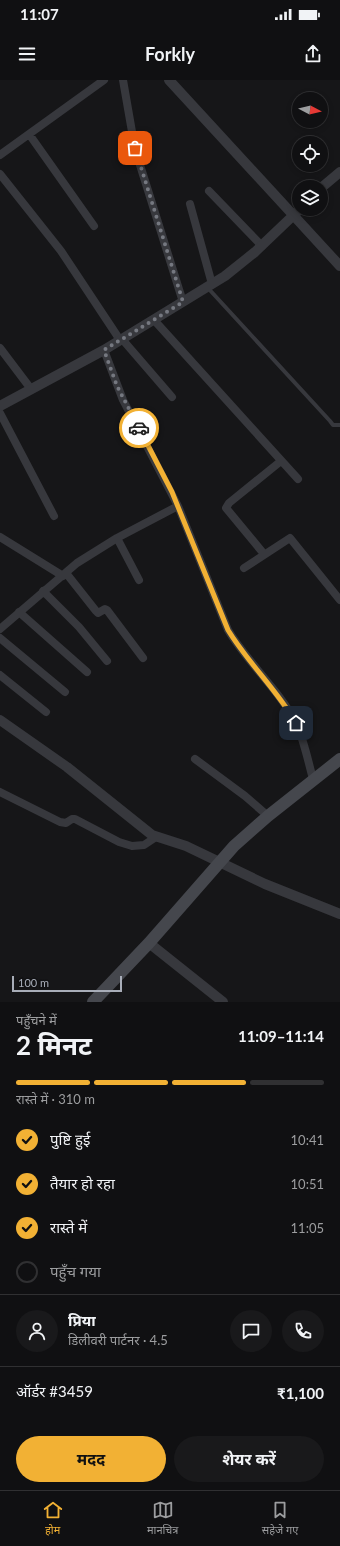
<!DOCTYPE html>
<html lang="hi">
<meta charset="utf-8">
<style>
body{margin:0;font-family:Lato,"Noto Sans Devanagari",sans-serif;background:#19191b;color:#f1f3f6;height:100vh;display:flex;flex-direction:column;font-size:15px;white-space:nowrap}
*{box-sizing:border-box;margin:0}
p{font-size:13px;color:#9c9d9f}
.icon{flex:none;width:22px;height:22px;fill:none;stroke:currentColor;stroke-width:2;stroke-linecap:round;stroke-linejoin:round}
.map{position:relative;height:922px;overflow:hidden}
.panel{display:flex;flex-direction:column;background:#101012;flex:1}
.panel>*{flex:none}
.needle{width:26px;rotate:97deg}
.fabs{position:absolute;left:292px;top:12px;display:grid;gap:8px}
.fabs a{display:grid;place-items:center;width:36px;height:36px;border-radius:50%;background:#101012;box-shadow:0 2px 6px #0003,0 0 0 1px #303032;font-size:20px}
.scale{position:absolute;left:12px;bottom:10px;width:110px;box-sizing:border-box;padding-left:4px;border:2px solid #a8adb8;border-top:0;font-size:11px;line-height:14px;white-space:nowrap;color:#a8adb8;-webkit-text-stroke:3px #111113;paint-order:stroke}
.pin{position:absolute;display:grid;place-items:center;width:34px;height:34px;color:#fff;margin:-17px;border-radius:8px;box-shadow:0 2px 6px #0006}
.courier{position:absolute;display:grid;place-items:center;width:40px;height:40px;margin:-20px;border:3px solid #f2b134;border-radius:50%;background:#fff;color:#222;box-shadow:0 1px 5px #0007}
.overview em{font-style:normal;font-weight:700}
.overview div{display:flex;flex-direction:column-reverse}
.overview{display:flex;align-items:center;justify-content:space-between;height:68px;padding:0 16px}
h1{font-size:26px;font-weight:700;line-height:30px}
.bar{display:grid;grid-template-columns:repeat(4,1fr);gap:6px 4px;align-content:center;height:48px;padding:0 16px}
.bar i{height:5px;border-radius:3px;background:#303032}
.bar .active{background:#f2b134}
.bar p{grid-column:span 4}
.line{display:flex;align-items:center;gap:10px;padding:0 16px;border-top:1px solid #303032}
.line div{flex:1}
.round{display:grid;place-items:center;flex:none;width:42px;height:42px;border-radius:21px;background:#19191b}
ol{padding:0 16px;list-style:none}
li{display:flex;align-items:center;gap:12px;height:44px}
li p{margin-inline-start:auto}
li .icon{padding:4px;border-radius:50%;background:#f2b134;color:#111;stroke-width:4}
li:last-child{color:#9c9d9f}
li i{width:22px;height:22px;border:2px solid #303032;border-radius:50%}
.cta{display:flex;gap:8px;margin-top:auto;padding:8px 16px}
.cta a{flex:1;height:46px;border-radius:24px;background:#f2b134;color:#111;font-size:16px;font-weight:700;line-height:46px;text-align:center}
.cta a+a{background:#19191b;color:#f1f3f6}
.status{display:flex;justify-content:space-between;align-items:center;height:28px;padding:0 20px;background:#101012;direction:ltr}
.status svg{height:11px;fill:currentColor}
header{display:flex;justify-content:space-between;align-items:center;height:52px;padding:0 16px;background:#101012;font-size:18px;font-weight:700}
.dock{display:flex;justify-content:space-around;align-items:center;height:56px;border-top:1px solid #303032;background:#101012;font-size:11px;color:#9c9d9f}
.dock a{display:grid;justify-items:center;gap:2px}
.dock .active{color:#f2b134}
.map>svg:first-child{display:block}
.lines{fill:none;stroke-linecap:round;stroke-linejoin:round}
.service{stroke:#37383d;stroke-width:4}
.minor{stroke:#37383d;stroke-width:8}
.tertiary{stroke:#37383d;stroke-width:10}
.secondary{stroke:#45474d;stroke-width:12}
.done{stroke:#757880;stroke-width:4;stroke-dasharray:0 7.2}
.route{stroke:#f2b134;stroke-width:5}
</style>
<div class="status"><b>11:07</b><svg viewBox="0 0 49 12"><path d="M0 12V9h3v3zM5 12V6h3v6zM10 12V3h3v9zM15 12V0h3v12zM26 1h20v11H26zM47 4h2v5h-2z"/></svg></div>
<header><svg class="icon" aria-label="menu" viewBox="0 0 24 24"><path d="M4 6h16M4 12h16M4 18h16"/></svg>Forkly<svg class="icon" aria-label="share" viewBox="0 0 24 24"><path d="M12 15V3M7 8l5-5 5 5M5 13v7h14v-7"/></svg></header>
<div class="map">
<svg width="340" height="922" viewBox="0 0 340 922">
<rect width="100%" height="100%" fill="#161618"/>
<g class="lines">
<path class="service" d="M207,207l123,134 3,4h7"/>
<path class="minor" d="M123,0l12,69 48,153
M29,54l65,92
M0,75l104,-75
M0,94l61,77 59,89
M209,111l53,55
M190,124l22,80
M154,240l144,159
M122,259l50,58
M0,268l31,41
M104,270l19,50 55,106 50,124c19,32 52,61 68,93 8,17 12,38 17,56
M0,333l54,103
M0,457l63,39
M117,458l22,42
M264,474l-38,-46 3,-5 52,-42
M244,488l46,-30 50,62
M66,493l30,38 2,2 7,-4 2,1 36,48
M43,511l36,36 28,34
M19,532l68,60
M0,549l77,-66 40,-25 61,-32
M0,558l65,54
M0,595l46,37
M195,679l50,37 23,20
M0,712l60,30 6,1 6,-4h3l44,23 13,4 12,-1 12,-8"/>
<path class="tertiary" d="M169,0l171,186
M321,108l19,-16
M0,326l104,-56 121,-74 30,-24 45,-43
M0,640l67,47 85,68 34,11 79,38 75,30
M149,863l74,59"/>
<path class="secondary" d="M93,922l56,-59 85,-97 34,-30 72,-57"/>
</g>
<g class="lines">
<path class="done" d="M135,68l48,154 -79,48 13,36 22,42"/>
<path class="route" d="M139,348l33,64 56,138c20,33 49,60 68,93"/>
</g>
</svg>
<div class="fabs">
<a><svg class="needle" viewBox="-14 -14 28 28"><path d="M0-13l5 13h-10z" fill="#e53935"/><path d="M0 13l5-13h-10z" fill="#9c9d9f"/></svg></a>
<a><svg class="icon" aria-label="locate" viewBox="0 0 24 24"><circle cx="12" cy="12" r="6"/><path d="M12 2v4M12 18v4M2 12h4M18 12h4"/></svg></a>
<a><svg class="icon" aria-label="layers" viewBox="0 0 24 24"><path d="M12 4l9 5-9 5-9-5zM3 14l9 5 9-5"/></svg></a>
</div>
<div class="scale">100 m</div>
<div class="pin" style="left:135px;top:68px;background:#ea580c"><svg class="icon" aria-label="bag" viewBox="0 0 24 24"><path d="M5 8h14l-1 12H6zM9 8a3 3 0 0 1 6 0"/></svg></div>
<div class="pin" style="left:296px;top:643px;background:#1f2937"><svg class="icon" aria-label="home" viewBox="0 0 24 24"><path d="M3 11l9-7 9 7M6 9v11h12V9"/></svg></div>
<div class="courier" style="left:139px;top:348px"><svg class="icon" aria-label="car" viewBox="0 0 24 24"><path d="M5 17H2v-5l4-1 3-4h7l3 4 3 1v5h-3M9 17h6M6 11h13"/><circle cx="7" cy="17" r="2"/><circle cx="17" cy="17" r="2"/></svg></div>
</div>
<section class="panel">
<div class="overview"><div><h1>2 मिनट</h1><p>पहुँचने में</p></div><em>11:09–11:14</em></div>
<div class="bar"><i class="active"></i><i class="active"></i><i class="active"></i><i></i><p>रास्ते में · 310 m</p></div>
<ol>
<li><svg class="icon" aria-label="check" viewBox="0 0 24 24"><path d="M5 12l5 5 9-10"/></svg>पुष्टि हुई<p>10:41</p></li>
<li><svg class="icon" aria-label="check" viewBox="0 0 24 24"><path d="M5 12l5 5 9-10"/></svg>तैयार हो रहा<p>10:51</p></li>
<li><svg class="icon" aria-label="check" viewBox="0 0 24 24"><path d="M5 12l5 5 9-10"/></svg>रास्ते में<p>11:05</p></li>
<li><i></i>पहुँच गया</li>
</ol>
<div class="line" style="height:72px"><a class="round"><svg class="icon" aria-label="person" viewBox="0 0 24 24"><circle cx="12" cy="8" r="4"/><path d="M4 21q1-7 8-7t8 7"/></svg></a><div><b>प्रिया</b><p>डिलीवरी पार्टनर · 4.5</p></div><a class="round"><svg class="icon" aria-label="chat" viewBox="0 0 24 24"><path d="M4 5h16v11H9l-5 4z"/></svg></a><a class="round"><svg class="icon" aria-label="phone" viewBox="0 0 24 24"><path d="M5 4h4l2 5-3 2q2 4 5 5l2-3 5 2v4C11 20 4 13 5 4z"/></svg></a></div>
<div class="line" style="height:52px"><div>ऑर्डर #3459</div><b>₹1,100</b></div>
<div class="cta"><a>मदद</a><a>शेयर करें</a></div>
</section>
<nav class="dock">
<a class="active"><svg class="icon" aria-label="home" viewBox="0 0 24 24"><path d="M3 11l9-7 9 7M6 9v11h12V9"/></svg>होम</a>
<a><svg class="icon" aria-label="map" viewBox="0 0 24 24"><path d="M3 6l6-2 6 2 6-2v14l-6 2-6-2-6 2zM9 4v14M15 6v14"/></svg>मानचित्र</a>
<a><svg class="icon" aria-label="saved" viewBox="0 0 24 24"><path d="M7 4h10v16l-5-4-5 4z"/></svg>सहेजे गए</a>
</nav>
